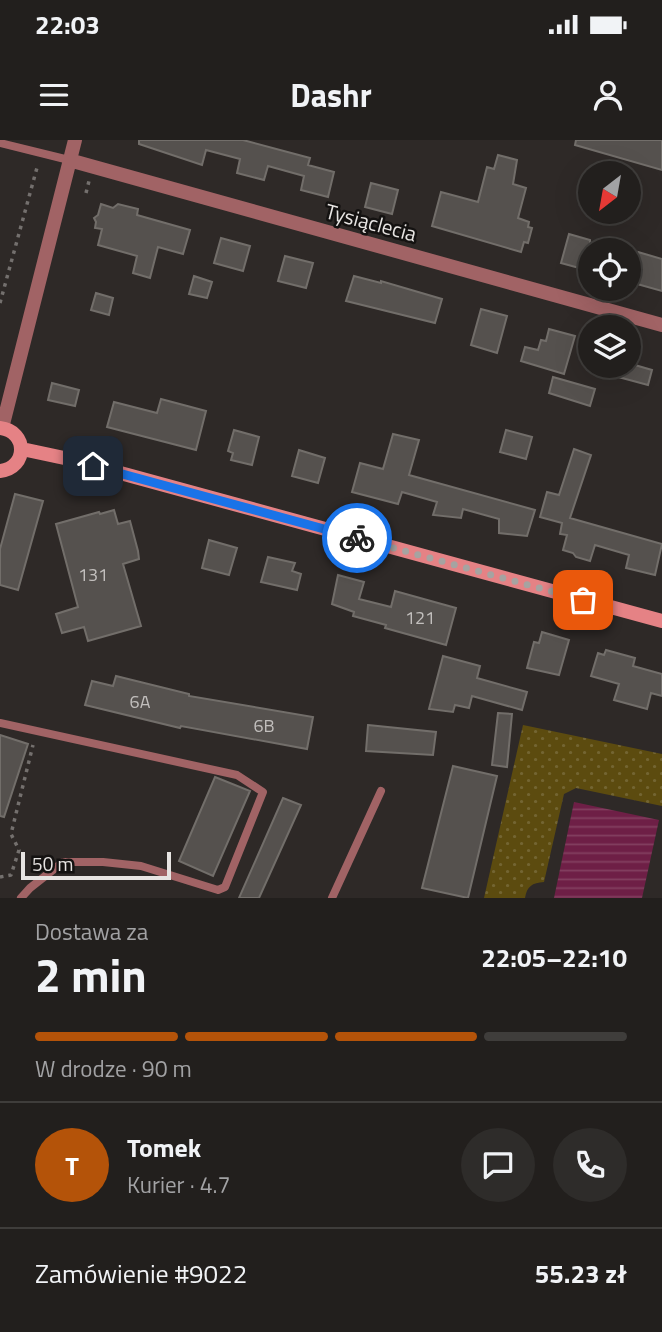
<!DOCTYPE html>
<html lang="pl">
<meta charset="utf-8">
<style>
body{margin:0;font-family:"Titillium Web",sans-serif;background:#2e2c2a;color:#f1f3f6;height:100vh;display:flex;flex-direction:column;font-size:26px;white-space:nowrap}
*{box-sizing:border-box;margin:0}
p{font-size:23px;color:#a2a2a4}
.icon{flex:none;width:38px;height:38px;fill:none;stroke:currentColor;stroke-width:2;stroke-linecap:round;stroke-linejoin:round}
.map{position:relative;height:758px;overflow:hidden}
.sheet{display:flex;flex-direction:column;background:#221f1d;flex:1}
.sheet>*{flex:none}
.needle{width:46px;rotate:211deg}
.fabs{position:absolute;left:578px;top:21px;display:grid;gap:14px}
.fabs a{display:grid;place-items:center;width:63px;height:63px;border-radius:50%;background:#221f1d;box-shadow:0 7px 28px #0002,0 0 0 2px #3f3d3b;font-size:35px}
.scale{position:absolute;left:21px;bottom:18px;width:150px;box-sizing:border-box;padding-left:7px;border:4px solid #e7e4e2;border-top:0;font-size:19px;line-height:24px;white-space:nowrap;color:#e7e4e2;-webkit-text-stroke:5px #141211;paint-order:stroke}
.pin{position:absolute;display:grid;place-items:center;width:60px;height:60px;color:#fff;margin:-30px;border-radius:14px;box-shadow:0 4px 10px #0006}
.courier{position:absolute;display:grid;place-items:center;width:70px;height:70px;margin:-35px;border:5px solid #1a73e8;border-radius:50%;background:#fff;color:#222;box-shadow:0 2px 9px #0007}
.overview em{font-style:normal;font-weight:700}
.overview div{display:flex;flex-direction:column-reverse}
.overview{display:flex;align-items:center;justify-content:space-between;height:119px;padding:0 35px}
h1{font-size:46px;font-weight:700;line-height:52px}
.bar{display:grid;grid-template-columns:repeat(4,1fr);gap:10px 7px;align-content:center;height:84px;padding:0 35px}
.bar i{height:9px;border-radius:5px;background:#3f3d3b}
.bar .current{background:#b45309}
.bar p{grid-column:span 4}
.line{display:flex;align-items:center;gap:18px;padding:0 35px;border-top:2px solid #3f3d3b}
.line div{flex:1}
.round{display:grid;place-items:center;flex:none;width:74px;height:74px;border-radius:37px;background:#2e2c2a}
.status{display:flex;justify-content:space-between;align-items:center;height:49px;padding:0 35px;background:#221f1d;direction:ltr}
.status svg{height:19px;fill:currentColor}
header{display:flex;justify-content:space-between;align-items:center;height:91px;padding:0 35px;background:#221f1d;font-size:32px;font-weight:700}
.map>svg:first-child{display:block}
.grass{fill:url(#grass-dots)}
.water{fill:url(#water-rules)}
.building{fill:#55514e;stroke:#726e6a;stroke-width:2}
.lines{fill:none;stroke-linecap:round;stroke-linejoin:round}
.path{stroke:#74706e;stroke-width:3.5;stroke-dasharray:3.5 5;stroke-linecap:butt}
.service{stroke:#a16365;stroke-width:8}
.minor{stroke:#a16365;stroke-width:14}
.secondary{stroke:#e58285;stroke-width:14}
.done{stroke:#a6a3a1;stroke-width:7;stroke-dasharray:0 12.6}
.route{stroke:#1a73e8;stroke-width:9}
.labels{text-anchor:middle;stroke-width:5;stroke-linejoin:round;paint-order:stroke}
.number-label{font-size:18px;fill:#c2bfbd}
.street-label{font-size:21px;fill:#e7e4e2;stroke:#141211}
</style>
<div class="status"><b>22:03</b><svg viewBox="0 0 49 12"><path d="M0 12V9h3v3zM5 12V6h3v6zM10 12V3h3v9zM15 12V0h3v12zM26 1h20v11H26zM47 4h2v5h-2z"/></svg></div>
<header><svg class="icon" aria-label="menu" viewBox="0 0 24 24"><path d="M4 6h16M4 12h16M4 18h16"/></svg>Dashr<svg class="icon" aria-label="person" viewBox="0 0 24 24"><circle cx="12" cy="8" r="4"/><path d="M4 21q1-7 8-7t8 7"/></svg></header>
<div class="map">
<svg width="662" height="758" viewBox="0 0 662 758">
<defs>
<pattern id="grass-dots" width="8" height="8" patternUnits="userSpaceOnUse" patternTransform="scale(1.75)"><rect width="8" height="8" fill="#5c4b0f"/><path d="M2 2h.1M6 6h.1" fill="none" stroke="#736532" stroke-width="1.8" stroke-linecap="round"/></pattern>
<pattern id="water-rules" width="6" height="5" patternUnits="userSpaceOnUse" patternTransform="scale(1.75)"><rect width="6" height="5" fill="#6e1f46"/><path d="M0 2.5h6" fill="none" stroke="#833f60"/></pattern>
</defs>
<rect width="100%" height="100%" fill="#2e2927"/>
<path class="grass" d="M523,585l139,29v52l-86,-18 -12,6 -20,88c-12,1 -17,4 -19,16h-41z"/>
<path class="water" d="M574,662l85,18 -17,78h-88z"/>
<path class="building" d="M139,0h104l67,18 -2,7 26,7 -6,25 -27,-7 3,-14 -36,-10 -4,14 -27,-7 3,-14 -34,-9 -4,15 -63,-21z
M576,0h86v30l-87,-25z
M498,15l19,5 -4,24 13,4 -8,30 11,4 -1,5 4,1 -4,15 -4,-1 -3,10 -89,-26 9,-34 37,10 9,-35 7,2z
M371,43l27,7 -6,24 -27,-7z
M101,64l12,4 5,-4 20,5 -1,6 53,15 -7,24 -25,-7 -8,31 -17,-5 4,-17 -39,-11 4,-16 -7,-1 1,-6 -2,-4 4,-3z
M569,94l21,6v31l-29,-8z
M221,98l29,8 -7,25 -29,-8z
M638,112l24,7v32l-32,-9z
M285,116l28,7 -7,25 -28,-7z
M194,136l18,6 -5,16 -18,-4z
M354,136l27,7v-2l61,18 -7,24 -89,-22z
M96,153l17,5 -4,17 -18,-5z
M481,169l26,7 -10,37 -26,-8z
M549,189l26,7 -11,38 -43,-13 4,-14 13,3 3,-10 5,1z
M628,223l24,7 -4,15 -52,-14 1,-5h31z
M553,237l42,12 -5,17 -41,-13z
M52,243l27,7 -4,16 -27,-6z
M161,259l45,12 -10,39 -89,-23 7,-25 43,11z
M234,290l25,7 -7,28 -21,-5 2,-7 -5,-2z
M506,290l26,7 -6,22 -26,-7z
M393,294l26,6 -10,35 126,35 -8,26 -28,-3v-14l-36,-10 -2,9 -28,-3 4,-13 -35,-10 -4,12 -46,-12 8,-29 23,6z
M574,309l17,6 -21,63 92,26 -7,31 -29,-7 3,-13 -34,-10 -5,16 -14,-4 -3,-4 -10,-3 4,-15 -7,-1 2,-11 -22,-6 7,-25 12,3z
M299,310l26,8 -7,25 -26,-7z
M15,354l28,7 -25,89 -18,-5v-36z
M114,370l4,14 12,-3 8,30 1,8 -16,5 18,62 -53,15 -4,-14 -22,6 -6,-19 22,-7 -22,-83 43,-12 1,2z
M209,400l28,8 -8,27 -27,-7z
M268,417l27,6 -3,8 9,3 -4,16 -36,-8z
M338,435l26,7 -5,17 32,8 4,-16 61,17 -10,37 -61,-17 1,-3 -33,-9 1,-4 -22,-8z
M542,492l27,8 -10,35 -32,-7 7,-26 5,1z
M606,510l29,8 -2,8 29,8v22l-11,-3 -4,16 -33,-9 5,-16 -28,-8 7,-23 6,2z
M443,516l37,10 -3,12 50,14 -5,18 -50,-14 -3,12 -14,-3 -2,7 -24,-3z
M116,536l73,18v2l124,21 -6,32 -126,-23 -1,2 -95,-23 7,-24 21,5z
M498,573l14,1 -5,53 -15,-2z
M368,585l68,7 -3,23 -67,-4z
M0,595l28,9 -24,73 -4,-1z
M453,626l44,10 -29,122 -46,-10z
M215,637l35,14 -37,85 -34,-15z
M283,658l18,7 -42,93h-20z"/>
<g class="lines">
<path class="path" d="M86,53l3,-12
M0,163l38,-139
M0,737l11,-2 8,-25 -8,-16 22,-89"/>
<path class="service" d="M0,3l69,17
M0,583l237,52 26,17 -38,95 -7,3 -77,-24 -38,-4h-40l-33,26 -9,10
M332,758l49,-107"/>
<path class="minor" d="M69,20l593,165
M2,288l73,-288"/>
<path class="secondary" d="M0,288c28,3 28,40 0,43
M22,309l47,10 593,162"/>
</g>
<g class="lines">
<path class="done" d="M357,398l226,62"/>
<path class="route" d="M93,326l264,72"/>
</g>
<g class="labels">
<g class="number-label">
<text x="93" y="441">131</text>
<text x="420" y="484">121</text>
<text x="140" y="568">6A</text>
<text x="264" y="592">6B</text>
</g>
<g class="street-label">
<text transform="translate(371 83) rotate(15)" y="7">Tysiąclecia</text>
</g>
</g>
</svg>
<div class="fabs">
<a><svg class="needle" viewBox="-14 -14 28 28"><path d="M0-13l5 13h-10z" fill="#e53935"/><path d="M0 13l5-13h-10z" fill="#a2a2a4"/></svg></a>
<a><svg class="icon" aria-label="locate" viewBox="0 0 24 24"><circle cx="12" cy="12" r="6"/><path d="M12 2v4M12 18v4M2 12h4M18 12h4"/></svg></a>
<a><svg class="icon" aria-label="layers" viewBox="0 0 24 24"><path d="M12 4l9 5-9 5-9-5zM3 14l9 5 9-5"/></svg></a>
</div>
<div class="scale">50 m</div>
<div class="pin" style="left:583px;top:460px;background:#ea580c"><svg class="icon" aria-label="bag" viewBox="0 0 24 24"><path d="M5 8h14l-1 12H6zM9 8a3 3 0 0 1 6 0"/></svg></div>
<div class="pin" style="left:93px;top:326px;background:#1f2937"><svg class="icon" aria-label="home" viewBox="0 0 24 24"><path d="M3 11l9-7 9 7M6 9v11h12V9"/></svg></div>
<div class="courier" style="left:357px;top:398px"><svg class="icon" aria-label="bike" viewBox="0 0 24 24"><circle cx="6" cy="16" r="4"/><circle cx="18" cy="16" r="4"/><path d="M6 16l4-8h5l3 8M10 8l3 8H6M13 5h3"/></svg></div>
</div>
<section class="sheet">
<div class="overview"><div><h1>2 min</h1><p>Dostawa za</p></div><em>22:05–22:10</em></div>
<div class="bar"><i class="current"></i><i class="current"></i><i class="current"></i><i></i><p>W drodze · 90 m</p></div>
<div class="line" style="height:126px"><b class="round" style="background:#b45309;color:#fff">T</b><div><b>Tomek</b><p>Kurier · 4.7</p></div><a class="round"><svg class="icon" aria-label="chat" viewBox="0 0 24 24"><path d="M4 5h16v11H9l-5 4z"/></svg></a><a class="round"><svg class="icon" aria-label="phone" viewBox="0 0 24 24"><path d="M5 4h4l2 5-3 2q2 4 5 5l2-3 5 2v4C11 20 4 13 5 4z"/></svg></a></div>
<div class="line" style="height:91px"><div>Zamówienie #9022</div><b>55.23 zł</b></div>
</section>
